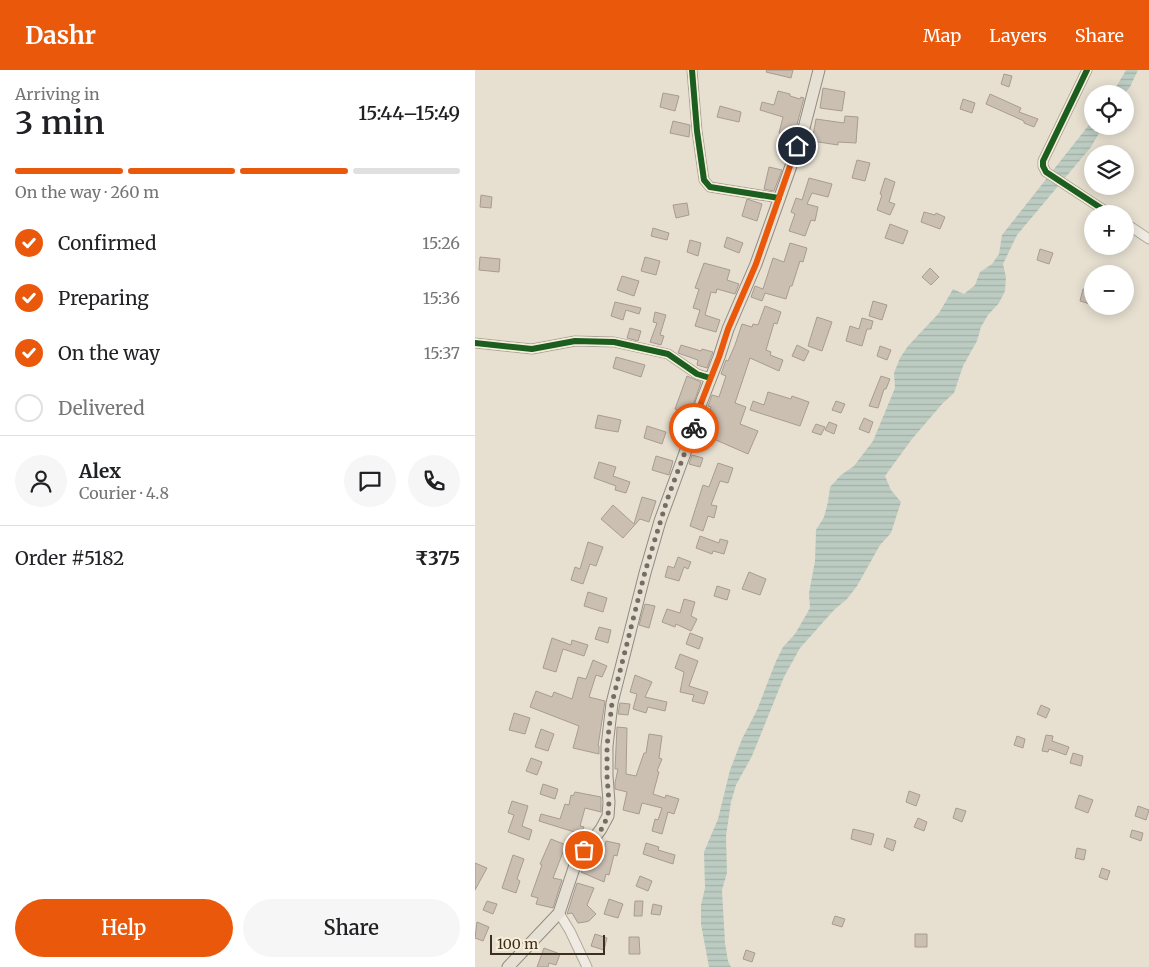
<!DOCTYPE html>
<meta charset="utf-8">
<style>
body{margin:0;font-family:Merriweather,serif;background:#f6f6f6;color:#202124;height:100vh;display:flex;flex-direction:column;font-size:19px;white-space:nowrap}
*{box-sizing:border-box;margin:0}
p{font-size:16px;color:#757577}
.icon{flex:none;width:28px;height:28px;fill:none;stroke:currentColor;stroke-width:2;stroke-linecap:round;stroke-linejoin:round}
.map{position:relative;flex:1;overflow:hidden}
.drawer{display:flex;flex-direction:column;background:#fff;width:475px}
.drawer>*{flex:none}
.controls{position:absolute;left:609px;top:15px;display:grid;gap:10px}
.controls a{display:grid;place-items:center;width:50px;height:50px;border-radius:50%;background:#fff;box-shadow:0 2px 12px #0003;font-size:25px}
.scale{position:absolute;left:15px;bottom:12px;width:115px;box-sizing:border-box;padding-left:5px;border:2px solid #3d2e20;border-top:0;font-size:14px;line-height:18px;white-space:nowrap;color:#3d2e20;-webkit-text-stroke:4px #f7eed8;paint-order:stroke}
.pin{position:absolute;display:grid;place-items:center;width:42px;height:42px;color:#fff;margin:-21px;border:2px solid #fff;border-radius:50%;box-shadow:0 1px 5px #0007}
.courier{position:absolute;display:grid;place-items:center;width:50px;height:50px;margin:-25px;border:4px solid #ea580c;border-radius:50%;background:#fff;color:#222;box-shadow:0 1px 6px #0007}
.head em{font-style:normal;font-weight:600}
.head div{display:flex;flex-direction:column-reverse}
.head{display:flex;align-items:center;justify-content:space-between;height:85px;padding:0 15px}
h1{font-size:32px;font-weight:600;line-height:38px}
.bar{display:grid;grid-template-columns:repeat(4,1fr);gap:8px 5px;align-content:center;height:60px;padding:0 15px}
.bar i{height:6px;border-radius:4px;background:#e0e0e0}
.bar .current{background:#ea580c}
.bar p{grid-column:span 4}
.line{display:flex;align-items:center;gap:12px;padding:0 15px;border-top:1px solid #e0e0e0}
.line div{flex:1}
.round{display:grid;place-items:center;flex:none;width:52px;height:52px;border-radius:26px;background:#f6f6f6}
ol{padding:0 15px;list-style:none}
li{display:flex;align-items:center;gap:15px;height:55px}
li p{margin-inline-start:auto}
li .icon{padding:5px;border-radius:50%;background:#ea580c;color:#fff;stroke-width:4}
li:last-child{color:#757577}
li i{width:28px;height:28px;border:2px solid #e0e0e0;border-radius:50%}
.action{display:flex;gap:10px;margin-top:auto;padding:10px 15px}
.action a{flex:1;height:58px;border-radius:30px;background:#ea580c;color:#fff;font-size:20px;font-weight:600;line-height:58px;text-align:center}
.action a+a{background:#f6f6f6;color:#202124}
header{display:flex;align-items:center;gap:30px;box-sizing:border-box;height:70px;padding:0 25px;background:#ea580c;color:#fff}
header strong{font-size:24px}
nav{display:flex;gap:28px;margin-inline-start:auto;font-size:18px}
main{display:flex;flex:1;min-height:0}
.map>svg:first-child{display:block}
.water{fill:url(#water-rules)}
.building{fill:#cbbfb2;stroke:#a89c90}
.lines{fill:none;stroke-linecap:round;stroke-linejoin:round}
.minor-casing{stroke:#ada599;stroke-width:11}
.major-casing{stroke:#928b80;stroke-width:13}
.minor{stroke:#efebe3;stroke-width:9}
.major{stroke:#e6e1d4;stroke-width:11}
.cycleway-casing{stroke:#f7eed8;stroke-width:9}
.cycleway{stroke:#1b5e20;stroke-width:6}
.done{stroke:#786c5e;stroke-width:5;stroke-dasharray:0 9}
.route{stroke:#ea580c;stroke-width:6}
</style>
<header>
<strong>Dashr</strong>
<nav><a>Map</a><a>Layers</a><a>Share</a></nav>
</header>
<main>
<section class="drawer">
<div class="head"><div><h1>3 min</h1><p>Arriving in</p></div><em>15:44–15:49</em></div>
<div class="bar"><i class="current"></i><i class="current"></i><i class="current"></i><i></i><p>On the way · 260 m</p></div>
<ol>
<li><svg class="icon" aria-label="check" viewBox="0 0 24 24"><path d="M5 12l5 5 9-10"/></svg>Confirmed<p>15:26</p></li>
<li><svg class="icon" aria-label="check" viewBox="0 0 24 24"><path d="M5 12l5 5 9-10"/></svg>Preparing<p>15:36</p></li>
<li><svg class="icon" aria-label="check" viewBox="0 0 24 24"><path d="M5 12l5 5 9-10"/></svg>On the way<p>15:37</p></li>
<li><i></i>Delivered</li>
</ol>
<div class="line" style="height:90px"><a class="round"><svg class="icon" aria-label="person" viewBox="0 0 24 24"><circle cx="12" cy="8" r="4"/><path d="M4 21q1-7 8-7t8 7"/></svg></a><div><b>Alex</b><p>Courier · 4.8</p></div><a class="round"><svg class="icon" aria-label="chat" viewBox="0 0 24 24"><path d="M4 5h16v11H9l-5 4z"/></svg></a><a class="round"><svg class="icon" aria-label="phone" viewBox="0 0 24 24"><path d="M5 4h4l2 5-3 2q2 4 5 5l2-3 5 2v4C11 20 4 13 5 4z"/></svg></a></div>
<div class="line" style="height:65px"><div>Order #5182</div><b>₹375</b></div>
<div class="action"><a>Help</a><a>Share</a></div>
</section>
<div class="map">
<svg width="674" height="897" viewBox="0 0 674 897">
<defs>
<pattern id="water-rules" width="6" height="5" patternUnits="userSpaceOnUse" patternTransform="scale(1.25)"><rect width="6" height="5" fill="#bcccc2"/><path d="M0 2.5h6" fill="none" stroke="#a2b0a6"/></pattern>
</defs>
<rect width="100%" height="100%" fill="#e7e0d1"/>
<path class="water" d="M651,0h12l-8,17 -6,7h-12z
M617,51l1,5h10l-12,21 -74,88 -14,29 3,13 -1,14 -6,12 -11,12 -7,12 -4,14 -14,25 -9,27 -11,10 -31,36 -27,37 6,14 10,12 -10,31 -11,12 -23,41 -10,13 -13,11 -34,38 -16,29 -32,79 -16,29 -5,17 -5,34 1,37 -5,17 3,53 3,18 3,6h-22l-8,-43v-19l4,-17 -1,-36 14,-33 12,-49 12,-31 15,-29 19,-49 7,-14 12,-13 15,-26 -1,-15 6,-32 1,-31 8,-13 4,-15 2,-15 11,-12 13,-9 19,-25 22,-53 -1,-15 6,-15 8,-12 31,-33 14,-24 11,5 11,-9 5,-13 12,-8 7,-10 3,-19z"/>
<path class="building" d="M292,0h26l-2,8 -25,-6z
M529,4l8,2 -3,11 -8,-3z
M348,18l22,4 -3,19 -22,-3z
M303,21l12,3v2l10,3 1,-2 3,1 -10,38 -15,-3 4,-16 -23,-7 2,-8 12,3z
M188,23l16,3 -4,15 -15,-4z
M515,24l31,14 -2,4 19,7 -4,8 -10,-4v-2l-38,-17z
M488,29l12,4 -3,10 -12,-4z
M245,36l21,6 -2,10 -22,-5z
M370,46l13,1 -2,26 -18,-1v3l-26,-4 4,-22 28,4z
M198,51l17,4 -1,12 -19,-4z
M382,90l13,3 -5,18 -13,-3z
M294,97l13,3 -8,21 -10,-2z
M334,108l23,6 -4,13 -16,-4 -5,11 11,3 -3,14 -4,-1 -6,16 -16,-5 6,-17 -4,-2 5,-14 6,2z
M410,108l10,4 -6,20 6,2 -5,11 -13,-5 5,-15 -2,-1z
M6,125l11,2 -1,11 -11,-1z
M272,129l15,5 -5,17 -15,-5z
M212,133l2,12 -13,3 -3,-13z
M449,142l11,3 1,-2 9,4 -5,12 -19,-7z
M415,154l18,7 -5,13 -18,-6z
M178,158l16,5 -2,7 -16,-4z
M252,167l16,6 -4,10 -15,-6z
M215,170l11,3 -3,13 -11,-4z
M315,173l17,5 -4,14 -3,-1 -8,25h-2l-4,13 -21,-6 -3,8 -11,-4 4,-11 8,3 10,-31 11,4z
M565,179l13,4 -4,11 -12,-4z
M5,187l20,2 -1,13 -20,-2z
M170,187l15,4 -4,14 -15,-4z
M229,193l26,7 -3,10 12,4 -4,10 -18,-5 -1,4 -5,-1 -6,23 15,5 -4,12 -21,-6 5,-16 -7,-2 6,-19 -4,-1z
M455,198l9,9 -8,8 -9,-8z
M147,206l17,5 -5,15 -17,-6z
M608,219l10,2 -3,13 -10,-3z
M398,231l14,4 -5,15 -13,-4z
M140,232l26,6 -2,6 -13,-4 -3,10 -12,-4z
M290,236l16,6 -4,12 -3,-1 -8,27 5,2 -1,3 13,5 -4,11 -29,-13 -15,45 11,4 -6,17 18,7 -10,23 -48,-21 4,-12 2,1 5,-15 -3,-1 4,-11 7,2 7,-21 -5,-2 5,-14 2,1 7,-16 7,-21 10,3 1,-3 5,1z
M180,242l11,3 -6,20 4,1 -3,9 -11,-3 7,-19 -4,-1z
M342,247l15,5 -10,29 -14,-5z
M387,248l11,3 -2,8h-4l-5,17 -16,-5 4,-15 9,3z
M155,258l11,3 -3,10 -11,-3z
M206,275l20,6 1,-2 11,3 -6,16 -10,-3 1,-5 -20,-7z
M322,275l12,6 -5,10 -12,-5z
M405,276l11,4 -4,10 -10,-4z
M141,287l29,8 -4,12 -28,-9z
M212,306l14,6 -11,32h-2l-6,17 -10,-3 6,-18 -3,-1z
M406,306l9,3 -4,10h-2l-6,19 -9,-2z
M293,322l23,7 1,-3 17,6 -9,24 -50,-16 3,-9 11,4z
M361,331l9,3 -4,9 -9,-3z
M123,345l23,5 -3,12 -23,-4z
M389,348l9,4 -4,11 -10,-4z
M354,352l8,3 -3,9 -9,-4z
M341,354l9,3 -4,8 -9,-3z
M172,356l19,6 -4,12 -18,-6z
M217,385l11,3 -3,9 -11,-3z
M181,386l17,5 -4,14 -17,-5z
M124,392l17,5 -3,9 17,6 -4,11 -11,-3 1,-4 -22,-8z
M243,393l15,5 -5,15 -8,-2 -9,24 6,1 -3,12 -6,-2 -5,15 -13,-5 13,-41 6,2z
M167,427l14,4 -7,21 -9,-3 -17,19 -22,-19 12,-14 21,19z
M225,466l19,7 1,-4 8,2 -4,13 -11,-3 -1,3 -16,-6z
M113,472l15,5 -7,19 -6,-2 -7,20 -12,-4 4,-13 5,2z
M203,487l13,5 -3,7 -4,-2 -5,14 -14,-4 3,-11 6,2z
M274,502l17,7 -6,16 -18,-6z
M242,516l13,4 -3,10 -13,-4z
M113,522l19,6 -4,14 -19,-6z
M209,529l11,3 -4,14 6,3 -6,12 -15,-7 -1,3 -13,-5 5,-13 13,4z
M170,534l10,2 -6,22 -10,-3z
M124,557l12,3 -3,13 -13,-4z
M215,563l13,5 -4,11 -13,-5z
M77,568l19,7 1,-5 16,5 -4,11 -21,-7 -7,23 -13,-4z
M205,584l18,7 -9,25 19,6 -4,12 -12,-3 2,-6 -14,-3 4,-20 -9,-4z
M118,590l14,6 -5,11 -6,-2 -7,22 16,4 -7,45h1v8l-26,-6 6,-22 -49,-19 6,-16 16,6 2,-5 18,7 6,-22 8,2z
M160,605l17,7 -7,15 22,5 -2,9 -17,-4 -2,6 -13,-4 4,-15 -7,-2z
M145,633l10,1 -2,11 -10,-1z
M566,635l9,4 -4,9 -9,-4z
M39,643l16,5 -5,16 -16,-4z
M142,657l10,1 -1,46 10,2 8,-23h2l3,-19 13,2 -3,22 3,1 -5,12 2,1 -6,22 12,4 1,-3 13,4 -5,15 -6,-2 -6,22 -10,-3 3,-12 3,1 4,-12 -20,-5 -3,11 -16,-4 4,-18 -12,-3v-6l3,-14h-3z
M66,659l13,5 -6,17 -13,-4z
M571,665l7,1 -1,5 17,6 -3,8 -17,-6 -1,3 -6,-1z
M542,666l8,3 -2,9 -9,-3z
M598,683l10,3 -2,10 -11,-3z
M56,688l11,4 -5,13 -11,-4z
M68,714l15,5 -3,10 -15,-5z
M434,721l11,4 -4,11 -10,-4z
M100,722l26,5v15l-16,-4 -5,18 4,1 -3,7 -42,-13 2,-7 19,5 5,-15 4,1 2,-10 2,1z
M604,725l14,5 -5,13 -13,-5z
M37,731l16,5 -6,20 10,4 -3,10 -21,-8 6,-17 -6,-2z
M663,736l11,4 -3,10 -11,-4z
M481,738l10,3 -4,11 -9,-4z
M443,748l9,4 -3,9 -10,-4z
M378,759l21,5 -3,11 -20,-6z
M657,760l11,3 -2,8 -11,-4z
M412,768l9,3 -3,10 -9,-4z
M76,769l20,8 -3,7 -5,-2 -10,26 9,2 -9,28 -17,-4 2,-6 -7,-2 11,-31 -2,-1z
M131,771l14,3 -3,12 -3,-1 -5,20 -3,-1 -2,8 -23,-10 2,-7 9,-11 10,4z
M171,773l13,4 -1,3 17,5 -2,9 -30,-10z
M602,778l9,2 -2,10 -9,-2z
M38,785l11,4 -7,20 3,2 -4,12 -14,-5z
M0,793l12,5 -12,22z
M627,798l8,3 -3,9 -8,-3z
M165,806l12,5 -4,10 -12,-5z
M102,813l17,5 -7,17 9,9 -7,7 -4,1 -7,1 -6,-10 -5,1z
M134,829l14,5 -5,14 -14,-4z
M12,831l10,3 -4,10 -10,-4z
M160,831h8l-1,15h-8z
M178,834l9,2 -2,9 -9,-1z
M360,846l10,3 -3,8 -10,-3z
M2,852l12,5 -6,14 -8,-3z
M120,864l12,4 -3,12 -13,-4z
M440,864h12v13h-12z
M154,867h10l1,17h-11z
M69,878l16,6 -4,11 -7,-2 -1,4h-11z
M271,880l9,3 -3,9 -9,-3z"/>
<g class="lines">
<g class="minor-casing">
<path id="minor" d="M217,0l5,61 7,49 6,7 69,11
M612,0l-44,91v5l3,6 64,42
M650,153l24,16
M0,273l57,6 43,-8 39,1 54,12 29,20 13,4
M84,843l11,18 17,36"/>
</g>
<g class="major-casing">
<path id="major" d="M33,897l51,-54 17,-51 25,-33 7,-13 1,-14 -2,-26v-30l5,-43 33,-130 15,-52 33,-90 8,-28 18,-46 9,-28 28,-65 25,-70 22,-62 16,-62"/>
</g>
<use href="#minor" class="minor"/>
<use href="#major" class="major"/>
<g class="cycleway-casing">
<path id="cycleway" d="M217,0l5,61 7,49 6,7 69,11
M612,0l-44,91v5l3,6 64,42
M0,273l57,6 43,-8 39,1 54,12 29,20 13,4"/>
</g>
<use href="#cycleway" class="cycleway"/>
</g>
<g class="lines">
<path class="done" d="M109,780l17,-20 7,-14 1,-14 -2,-26v-30l5,-43 33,-131 22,-72 27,-72"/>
<path class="route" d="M219,358l7,-25 18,-46 9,-28 28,-65 41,-118"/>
</g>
</svg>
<div class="controls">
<a><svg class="icon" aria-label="locate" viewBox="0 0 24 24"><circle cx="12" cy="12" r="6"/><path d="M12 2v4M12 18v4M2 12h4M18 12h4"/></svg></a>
<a><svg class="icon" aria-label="layers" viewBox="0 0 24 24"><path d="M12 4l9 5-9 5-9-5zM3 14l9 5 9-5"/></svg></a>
<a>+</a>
<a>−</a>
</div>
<div class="scale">100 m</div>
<div class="pin" style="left:109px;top:780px;background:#ea580c"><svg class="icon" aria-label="bag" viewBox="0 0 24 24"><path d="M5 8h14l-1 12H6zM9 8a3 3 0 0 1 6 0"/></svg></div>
<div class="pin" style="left:322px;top:76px;background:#1f2937"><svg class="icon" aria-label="home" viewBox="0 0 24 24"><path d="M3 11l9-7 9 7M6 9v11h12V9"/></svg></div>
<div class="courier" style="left:219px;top:358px"><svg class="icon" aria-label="bike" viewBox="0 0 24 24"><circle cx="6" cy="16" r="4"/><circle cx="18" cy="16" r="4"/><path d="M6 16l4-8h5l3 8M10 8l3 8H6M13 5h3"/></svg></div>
</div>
</main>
